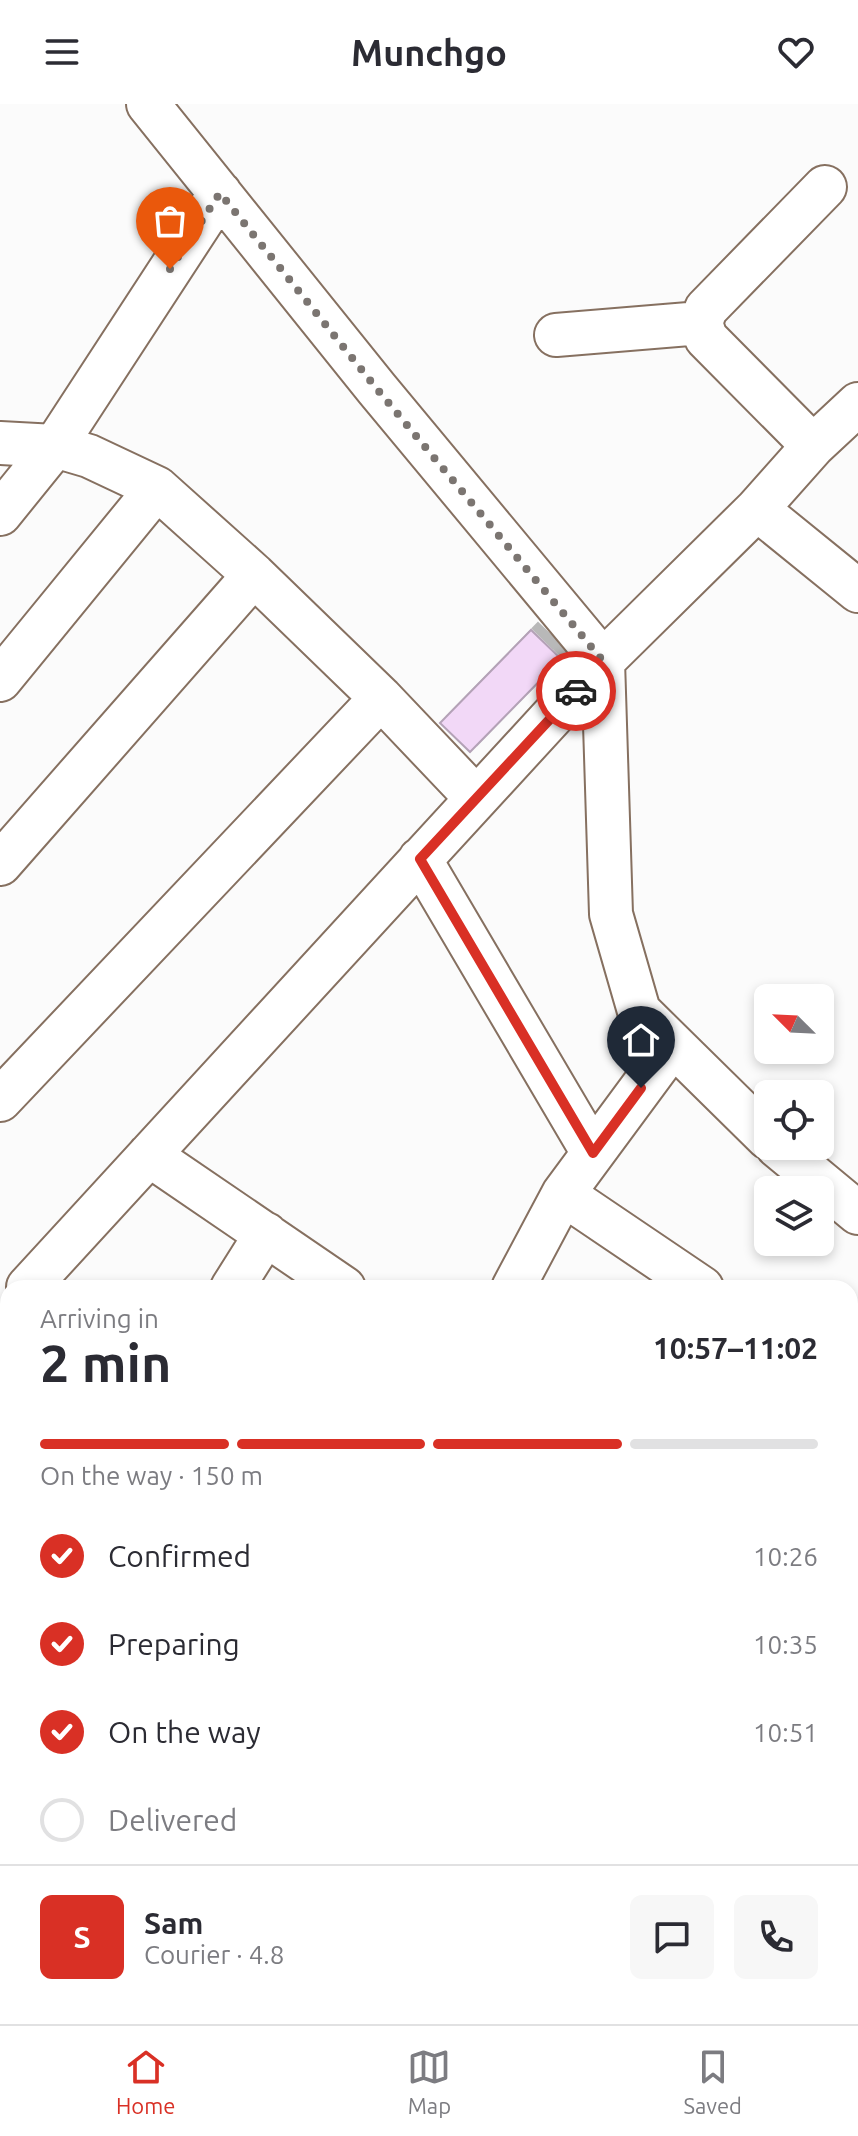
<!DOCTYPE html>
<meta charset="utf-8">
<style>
body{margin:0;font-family:Ubuntu,sans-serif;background:#f7f7f7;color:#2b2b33;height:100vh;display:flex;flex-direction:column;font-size:30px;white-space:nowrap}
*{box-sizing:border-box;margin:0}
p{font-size:26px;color:#7c7c81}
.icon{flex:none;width:44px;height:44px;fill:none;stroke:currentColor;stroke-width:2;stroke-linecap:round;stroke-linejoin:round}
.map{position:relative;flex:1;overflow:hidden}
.side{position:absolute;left:0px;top:1176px;width:858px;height:744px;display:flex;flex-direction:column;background:#fff;border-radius:24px 24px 0 0;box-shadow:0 4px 12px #0003}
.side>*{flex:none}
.needle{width:52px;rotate:294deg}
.controls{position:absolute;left:754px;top:880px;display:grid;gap:16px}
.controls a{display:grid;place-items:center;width:80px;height:80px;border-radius:12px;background:#fff;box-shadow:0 4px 12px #0003;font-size:40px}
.pin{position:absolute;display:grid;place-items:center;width:68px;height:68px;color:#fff;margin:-82px -34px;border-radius:50% 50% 50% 0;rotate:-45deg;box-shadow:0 0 8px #0007}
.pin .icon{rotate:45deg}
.courier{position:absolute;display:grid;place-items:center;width:80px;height:80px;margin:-40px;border:6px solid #d93025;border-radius:50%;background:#fff;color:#222;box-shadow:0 2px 10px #0007}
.head em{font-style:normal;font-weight:600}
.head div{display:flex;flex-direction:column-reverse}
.head{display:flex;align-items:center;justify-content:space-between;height:136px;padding:0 40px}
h1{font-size:52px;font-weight:600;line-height:60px}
.bar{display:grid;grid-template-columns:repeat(4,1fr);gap:12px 8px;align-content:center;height:96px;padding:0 40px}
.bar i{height:10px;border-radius:6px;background:#e1e1e2}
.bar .active{background:#d93025}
.bar p{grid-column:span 4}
.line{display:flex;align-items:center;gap:20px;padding:0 40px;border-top:2px solid #e1e1e2}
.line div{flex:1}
.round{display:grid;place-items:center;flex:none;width:84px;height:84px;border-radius:12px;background:#f7f7f7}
ol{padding:0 40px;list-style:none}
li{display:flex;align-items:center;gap:24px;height:88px}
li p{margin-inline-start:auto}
li .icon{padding:8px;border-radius:50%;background:#d93025;color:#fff;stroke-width:4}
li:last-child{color:#7c7c81}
li i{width:44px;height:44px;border:4px solid #e1e1e2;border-radius:50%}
header{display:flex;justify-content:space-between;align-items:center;height:104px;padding:0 40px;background:#fff;font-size:36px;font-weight:600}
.tab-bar{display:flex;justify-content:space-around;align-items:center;height:112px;border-top:2px solid #e1e1e2;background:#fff;font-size:22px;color:#7c7c81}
.tab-bar a{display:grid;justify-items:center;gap:4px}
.tab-bar .active{color:#d93025}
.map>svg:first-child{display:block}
.building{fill:#f2d8f7;stroke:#b4a2b7;stroke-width:2;filter:url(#shadow)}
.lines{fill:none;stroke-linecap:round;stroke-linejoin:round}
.minor-casing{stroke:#867060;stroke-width:46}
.minor{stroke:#fff;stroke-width:42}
.done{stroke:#7b7571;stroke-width:8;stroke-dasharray:0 14.4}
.route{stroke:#d93025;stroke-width:10}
</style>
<header><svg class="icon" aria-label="menu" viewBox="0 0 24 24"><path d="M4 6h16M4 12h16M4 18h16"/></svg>Munchgo<svg class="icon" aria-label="heart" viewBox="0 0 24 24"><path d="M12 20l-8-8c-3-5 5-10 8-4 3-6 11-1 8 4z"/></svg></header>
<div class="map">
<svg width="858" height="1920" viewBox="0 0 858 1920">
<defs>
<filter id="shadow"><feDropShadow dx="7" dy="-7" stdDeviation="0" flood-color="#0004"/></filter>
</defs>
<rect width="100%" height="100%" fill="#fbfbfb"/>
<path class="building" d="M531,526l30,29 -91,93 -30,-29z"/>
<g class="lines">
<g class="minor-casing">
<path id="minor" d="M148,0l229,285 226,272 154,-152
M556,231l145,-12
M858,300l-45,42 -56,63 101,82
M0,339l55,3 34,10 68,32 97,87 127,123 95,100
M813,342l-107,-108 -5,-15 5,-14 119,-122
M0,410l55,-68 165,-253
M603,557l8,253 28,97 129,127
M0,576l157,-192
M420,755l173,294
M0,760l254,-289
M0,996l381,-402
M777,1042l81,67
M149,1051l195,133
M563,1090l139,94
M28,1183l575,-626
M232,1184l34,-54
M513,1184l50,-94 110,-149
M850,1293l8,6
M0,1455l8,6
M0,1643l8,6
M0,1739l8,7
M18,1912l9,8
M575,1912l10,8
M222,1920l6,-8
M391,1920l6,-8"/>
</g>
<use href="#minor" class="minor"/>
</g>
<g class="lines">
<path class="done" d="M170,165l50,-76 157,196 226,272 -27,30"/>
<path class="route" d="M576,587l-156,168 173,294 48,-65"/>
</g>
</svg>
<div class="controls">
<a><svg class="needle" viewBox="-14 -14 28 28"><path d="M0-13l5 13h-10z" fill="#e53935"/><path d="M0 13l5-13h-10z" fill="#7c7c81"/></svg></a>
<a><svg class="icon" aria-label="locate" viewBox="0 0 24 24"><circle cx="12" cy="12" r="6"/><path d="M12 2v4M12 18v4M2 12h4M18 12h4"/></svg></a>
<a><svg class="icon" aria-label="layers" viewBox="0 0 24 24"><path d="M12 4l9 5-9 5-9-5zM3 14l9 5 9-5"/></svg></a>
</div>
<div class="pin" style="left:170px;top:165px;background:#ea580c"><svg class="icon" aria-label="bag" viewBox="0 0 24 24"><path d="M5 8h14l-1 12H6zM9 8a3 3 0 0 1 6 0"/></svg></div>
<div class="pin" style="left:641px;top:984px;background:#1f2937"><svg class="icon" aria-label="home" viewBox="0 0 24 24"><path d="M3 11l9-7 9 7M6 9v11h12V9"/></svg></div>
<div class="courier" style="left:576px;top:587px"><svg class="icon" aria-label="car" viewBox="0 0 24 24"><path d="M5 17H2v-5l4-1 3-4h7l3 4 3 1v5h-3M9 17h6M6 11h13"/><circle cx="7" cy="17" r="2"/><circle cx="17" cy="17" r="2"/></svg></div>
<section class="side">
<div class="head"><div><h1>2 min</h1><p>Arriving in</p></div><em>10:57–11:02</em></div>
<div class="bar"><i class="active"></i><i class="active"></i><i class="active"></i><i></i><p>On the way · 150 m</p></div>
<ol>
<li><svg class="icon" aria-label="check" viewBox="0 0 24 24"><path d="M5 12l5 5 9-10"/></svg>Confirmed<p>10:26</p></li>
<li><svg class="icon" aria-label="check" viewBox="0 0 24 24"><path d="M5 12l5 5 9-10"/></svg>Preparing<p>10:35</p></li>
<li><svg class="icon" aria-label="check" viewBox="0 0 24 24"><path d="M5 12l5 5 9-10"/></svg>On the way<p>10:51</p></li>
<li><i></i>Delivered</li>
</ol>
<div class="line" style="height:144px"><b class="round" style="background:#d93025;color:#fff">S</b><div><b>Sam</b><p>Courier · 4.8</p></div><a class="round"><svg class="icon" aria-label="chat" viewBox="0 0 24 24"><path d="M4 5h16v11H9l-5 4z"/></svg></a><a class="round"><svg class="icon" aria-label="phone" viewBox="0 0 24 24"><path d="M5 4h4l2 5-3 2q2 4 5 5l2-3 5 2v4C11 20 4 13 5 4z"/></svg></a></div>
</section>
</div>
<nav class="tab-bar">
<a class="active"><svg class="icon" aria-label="home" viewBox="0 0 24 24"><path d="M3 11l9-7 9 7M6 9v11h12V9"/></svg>Home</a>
<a><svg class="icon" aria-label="map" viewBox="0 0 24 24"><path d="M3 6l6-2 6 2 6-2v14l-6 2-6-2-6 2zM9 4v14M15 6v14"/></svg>Map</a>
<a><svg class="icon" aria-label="saved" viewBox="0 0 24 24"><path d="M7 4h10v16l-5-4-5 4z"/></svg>Saved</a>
</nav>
